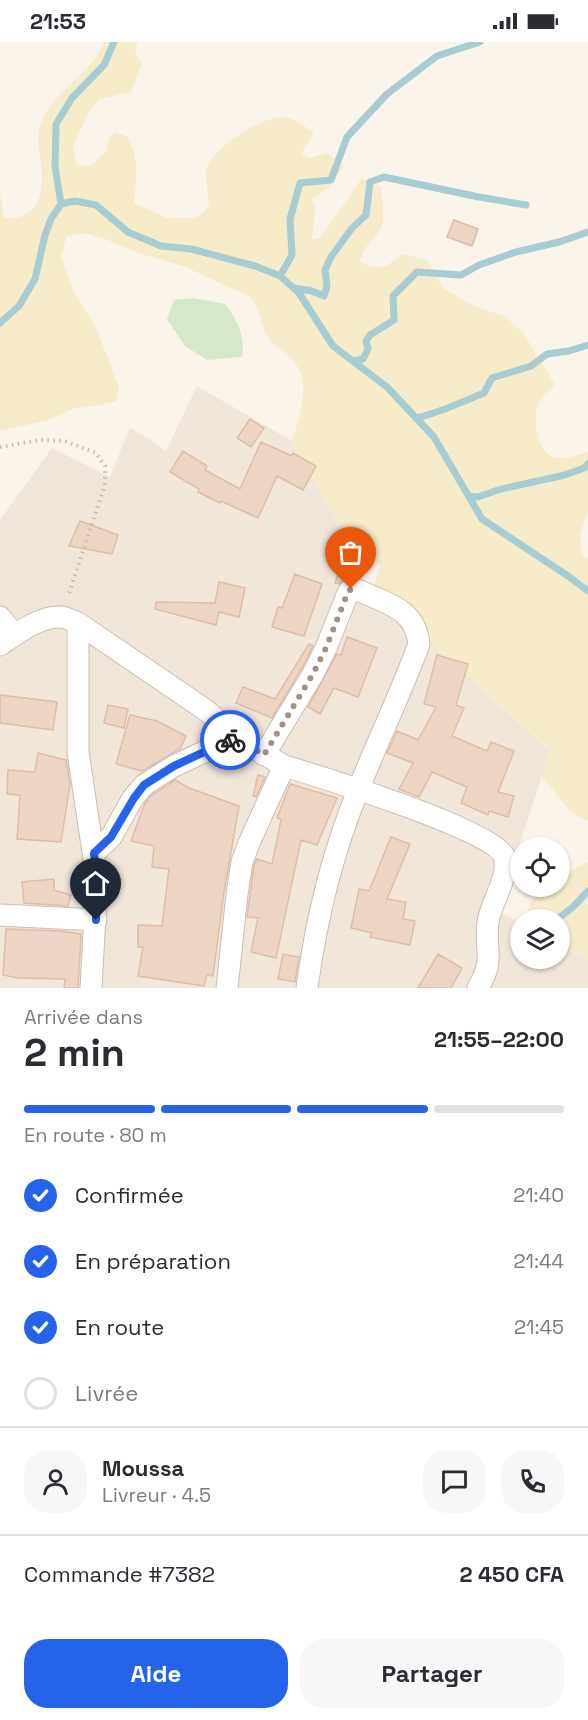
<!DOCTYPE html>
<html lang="fr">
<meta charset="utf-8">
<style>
body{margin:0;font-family:"Space Grotesk",sans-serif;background:#f7f7f7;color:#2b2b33;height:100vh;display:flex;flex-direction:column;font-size:22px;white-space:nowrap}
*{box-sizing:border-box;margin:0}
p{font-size:20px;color:#7c7c81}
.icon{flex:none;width:33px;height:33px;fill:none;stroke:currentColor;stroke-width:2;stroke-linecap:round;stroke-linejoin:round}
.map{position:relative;height:946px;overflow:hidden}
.details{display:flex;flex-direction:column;background:#fff;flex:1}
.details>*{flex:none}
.fabs{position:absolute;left:510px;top:795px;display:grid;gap:12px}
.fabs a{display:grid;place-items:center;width:60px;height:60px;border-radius:50%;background:#fff;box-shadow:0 2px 4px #0004;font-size:30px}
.pin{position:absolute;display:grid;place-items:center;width:51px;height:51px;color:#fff;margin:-62px -26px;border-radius:50% 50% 50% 0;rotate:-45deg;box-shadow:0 0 6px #0007}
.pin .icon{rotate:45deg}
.courier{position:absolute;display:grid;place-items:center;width:60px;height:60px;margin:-30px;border:4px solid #2563eb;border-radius:50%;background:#fff;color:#222;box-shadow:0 2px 8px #0007}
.head em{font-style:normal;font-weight:800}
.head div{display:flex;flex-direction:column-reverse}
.head{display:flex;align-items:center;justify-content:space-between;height:102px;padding:0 24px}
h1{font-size:39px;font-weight:800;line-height:45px}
.bar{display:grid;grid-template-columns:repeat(4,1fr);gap:9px 6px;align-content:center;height:72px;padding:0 24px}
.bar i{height:8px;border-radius:4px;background:#e1e1e2}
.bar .on{background:#2563eb}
.bar p{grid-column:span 4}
.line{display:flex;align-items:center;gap:15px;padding:0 24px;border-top:2px solid #e1e1e2}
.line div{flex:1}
.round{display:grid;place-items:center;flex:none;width:63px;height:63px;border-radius:24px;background:#f7f7f7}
ol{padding:0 24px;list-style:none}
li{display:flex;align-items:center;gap:18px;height:66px}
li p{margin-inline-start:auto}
li .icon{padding:6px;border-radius:50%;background:#2563eb;color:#fff;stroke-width:4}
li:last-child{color:#7c7c81}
li i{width:33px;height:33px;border:3px solid #e1e1e2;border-radius:50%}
.primary-button{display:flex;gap:12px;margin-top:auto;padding:12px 24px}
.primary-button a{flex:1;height:69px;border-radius:24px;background:#2563eb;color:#fff;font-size:24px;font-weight:800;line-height:69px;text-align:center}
.primary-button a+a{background:#f7f7f7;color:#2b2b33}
.status{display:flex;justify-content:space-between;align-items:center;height:42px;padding:0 30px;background:#fff;direction:ltr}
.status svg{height:16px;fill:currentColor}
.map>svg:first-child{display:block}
.residential{fill:#f1e6da}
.green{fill:#d6e7ca}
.sand{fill:#f6ecc9}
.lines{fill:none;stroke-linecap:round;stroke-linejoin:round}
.stream{stroke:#a8ccd3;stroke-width:7}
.building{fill:#edd5c5;stroke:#debca7;stroke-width:1.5}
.minor-casing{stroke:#ccbdb1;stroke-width:23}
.path{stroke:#d2b8a8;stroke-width:4;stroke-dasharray:1.5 4.5;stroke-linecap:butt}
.minor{stroke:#fff;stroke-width:21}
.done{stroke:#a29186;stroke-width:6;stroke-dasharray:0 10.8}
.route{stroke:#2563eb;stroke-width:8}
</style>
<div class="status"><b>21:53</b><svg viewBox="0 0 49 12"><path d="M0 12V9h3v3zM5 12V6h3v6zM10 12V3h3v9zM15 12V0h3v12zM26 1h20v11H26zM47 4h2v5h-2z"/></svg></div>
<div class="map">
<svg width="588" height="946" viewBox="0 0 588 946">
<rect width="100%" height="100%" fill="#faf4ea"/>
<path class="residential" d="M197,344l95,55 52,93 -14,25 55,41 165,151 -52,160 22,12v35h40v-13l28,15v28h-588v-468l52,-72 58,29 20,-50 36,24z"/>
<path class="green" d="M193,256l32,6c13,17 20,32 17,53l-35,3 -22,-14 -18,-27 7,-19z"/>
<path class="sand" d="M104,0h34l-3,12 7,10 -11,28 -31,7 -12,14 -15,34 4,18 13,1 16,-14 3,-14 7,-6 12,5c12,26 8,38 6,66l33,15h29l13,-11c0,-8 -4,-30 -3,-37 4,-21 58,-55 78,-53 10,1 21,10 30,15l-13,22 9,4 17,-5 17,13 -14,21 -18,12 3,10 -3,31 8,-2 42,-60 19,9c1,12 5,31 -1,43 -7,13 -17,15 -20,32 20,10 27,5 42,-8l25,6 16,28 27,16 36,13 18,17 31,51c-5,5 -14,11 -16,18 -7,14 -3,44 12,53 10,6 26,-1 37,-4v59l-8,24 2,19 6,5v262l-17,-9 -29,-36 8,-26 -165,-150 -12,-9 7,-26 -36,-31 -52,-93c8,-27 22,-60 -2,-84 -6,-6 -16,-10 -21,-18 -9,-14 -8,-29 -18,-42l-68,-31 -44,-13 -34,-14 -21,-6 -17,3 -6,21 12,33 22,36 14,35 10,27 -3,13 -16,4 -25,3 -27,12 -48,11v-240l4,27c30,3 39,-19 38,-45 0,-13 -6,-29 -3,-42 8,-39 52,-54 65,-89z
M588,820v98l-28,-16v-24l-34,-1 9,-30 4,-2 21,-1v-11z"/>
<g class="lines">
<path class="stream" d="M61,162l-6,-38 1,-42 16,-26 32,-33 10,-23
M280,234l12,-21 -2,-36 10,-36 31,-3 16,-43 40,-43 50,-38 43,-14
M294,246l18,3 12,5 3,-10 -2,-16 6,-13 21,-29 14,-13 4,-33 14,-5 95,20 47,8
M0,281l19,-17 16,-27 10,-44 6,-16 10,-15 14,-3 21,4 32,27 33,14 30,3 64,17 25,10 19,17 34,53 54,41 47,50 48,82 86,57 20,15
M353,319l10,-2 5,-10 -2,-8 4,-6 24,-15 -1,-24 24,-24 44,3 18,-10 37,-13 43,-10 29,-10
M416,376c24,-5 45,-16 68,-25l8,-15 39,-12 16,-12 22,-3 19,-6
M469,454l9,1 23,-8 64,-14 19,-7 4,-4
M556,878l17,-13 15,-16"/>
</g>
<path class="building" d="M454,178l24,9 -6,17 -25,-9z
M250,377l14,9 -13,19 -14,-9z
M261,400l31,14 1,-3 23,13 -13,24 -26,-14 -19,42 -37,-17 -1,2 -22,-11 1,-3 -29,-17 13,-21 24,15 -2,4 35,19z
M80,479l38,14 -6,19 -43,-8z
M344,516l18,7 -4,12h-11l-8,7 -4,-1z
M295,532l27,10 -18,52 -32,-9 6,-20 4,1z
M219,540l26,6 -6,29 -20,-5 -3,13 -61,-16 1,-7 59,1z
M347,595l30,11 -19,49 -24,-9 -14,26 -12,-7 29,-53 4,1z
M309,602l4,2 -11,22 -30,50 -36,-15 7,-16 32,12z
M437,613l31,9 -12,41 8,3 -12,28 35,15 4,-9 23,9 -16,41 16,4 -6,21 -19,-6 -1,4 -27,-12 6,-16 -35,-15 -13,25 -20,-8 14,-26 -26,-10 10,-22 21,9 18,-33 -12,-3z
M0,653l57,7 -4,28 -53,-7z
M108,663l20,4 -4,19 -20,-5z
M130,673l27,6 29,15 -6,13 -38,22 -26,-7z
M38,711l28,7 4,24 -9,58 -44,-3 3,-44 -13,-1 1,-24 27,2z
M258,733l7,2 -9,20 -3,-1z
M175,738l14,8 50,18 -15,86 -11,84 -6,-2 -3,12 -66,-10 5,-29h-5v-22l24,1 7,-57 -17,-2 2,-21 -23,-5 14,-38 7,-8z
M290,742l47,14 -20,47 -16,-5 -25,118 -25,-6 7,-34 -11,-1 7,-52 3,-6 15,5 9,-44 -4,-2z
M391,795l19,7 -23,55 19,3 -3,17 12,2 -5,24 -40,-8 2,-4 -21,-5 8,-39 10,2z
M54,837v11l17,5 -3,11 -44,-3 -2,-21z
M6,887l55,2 20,3 -3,54h-14l1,-9 -47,-1 -15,-3z
M283,912l16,3 -4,25 -17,-3z
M438,912l24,14 -11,20h-33z"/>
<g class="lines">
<g class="minor-casing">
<path id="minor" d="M0,575l15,18
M78,581v129l19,127 -6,109
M0,603c16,-11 40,-29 60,-28 6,0 13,4 18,6l129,88 29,26 48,29 -35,77 -7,19 -5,32 -10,94
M264,713l49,-81 13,-26 22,-55 3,-4 7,1c29,14 57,18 61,54 -18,49 -41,96 -60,144 -26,63 -43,132 -52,200
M278,722c33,10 218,66 226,92 6,21 -13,46 -16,66 -4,30 8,35 -10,66
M94,811l17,-16 22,-39 11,-13 30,-19 62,-29
M0,873l96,5"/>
</g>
<path class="path" d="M0,405l40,-7 25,1 31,12 9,13v19l-37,111"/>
<use href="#minor" class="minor"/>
</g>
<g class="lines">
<path class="done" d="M230,698l6,-3 28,18 49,-81 13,-26 22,-56 3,-3"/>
<path class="route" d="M96,878l1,-41 -3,-26 17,-16 23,-39 10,-13 30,-19 56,-26"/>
</g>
</svg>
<div class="fabs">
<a><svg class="icon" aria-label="locate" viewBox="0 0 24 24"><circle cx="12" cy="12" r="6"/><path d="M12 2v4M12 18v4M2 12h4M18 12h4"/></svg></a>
<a><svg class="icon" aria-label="layers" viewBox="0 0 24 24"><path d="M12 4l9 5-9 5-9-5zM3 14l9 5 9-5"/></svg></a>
</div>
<div class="pin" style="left:351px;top:547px;background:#ea580c"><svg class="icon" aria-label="bag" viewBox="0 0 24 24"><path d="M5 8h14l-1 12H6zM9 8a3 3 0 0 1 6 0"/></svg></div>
<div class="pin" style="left:96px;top:878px;background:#1f2937"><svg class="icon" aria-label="home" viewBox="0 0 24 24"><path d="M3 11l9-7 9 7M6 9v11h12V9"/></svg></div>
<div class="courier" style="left:230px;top:698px"><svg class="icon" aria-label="bike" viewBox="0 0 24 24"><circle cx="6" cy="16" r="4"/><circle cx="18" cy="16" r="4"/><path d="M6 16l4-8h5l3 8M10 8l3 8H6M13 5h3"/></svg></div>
</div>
<section class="details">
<div class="head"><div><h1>2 min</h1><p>Arrivée dans</p></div><em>21:55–22:00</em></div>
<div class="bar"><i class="on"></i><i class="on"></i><i class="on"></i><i></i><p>En route · 80 m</p></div>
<ol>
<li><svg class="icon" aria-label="check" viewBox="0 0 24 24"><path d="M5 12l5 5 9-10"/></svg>Confirmée<p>21:40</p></li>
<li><svg class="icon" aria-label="check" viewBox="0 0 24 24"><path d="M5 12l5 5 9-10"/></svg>En préparation<p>21:44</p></li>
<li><svg class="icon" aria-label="check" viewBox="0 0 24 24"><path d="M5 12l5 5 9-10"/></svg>En route<p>21:45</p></li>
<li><i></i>Livrée</li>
</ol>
<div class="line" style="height:108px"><a class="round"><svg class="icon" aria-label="person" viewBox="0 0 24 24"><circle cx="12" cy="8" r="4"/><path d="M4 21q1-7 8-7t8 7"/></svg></a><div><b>Moussa</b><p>Livreur · 4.5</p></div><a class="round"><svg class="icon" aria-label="chat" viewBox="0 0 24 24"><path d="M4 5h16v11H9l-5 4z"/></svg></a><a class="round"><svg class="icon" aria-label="phone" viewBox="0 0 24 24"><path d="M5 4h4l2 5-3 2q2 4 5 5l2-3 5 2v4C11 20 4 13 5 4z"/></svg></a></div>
<div class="line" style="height:78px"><div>Commande #7382</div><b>2 450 CFA</b></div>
<div class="primary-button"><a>Aide</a><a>Partager</a></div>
</section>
